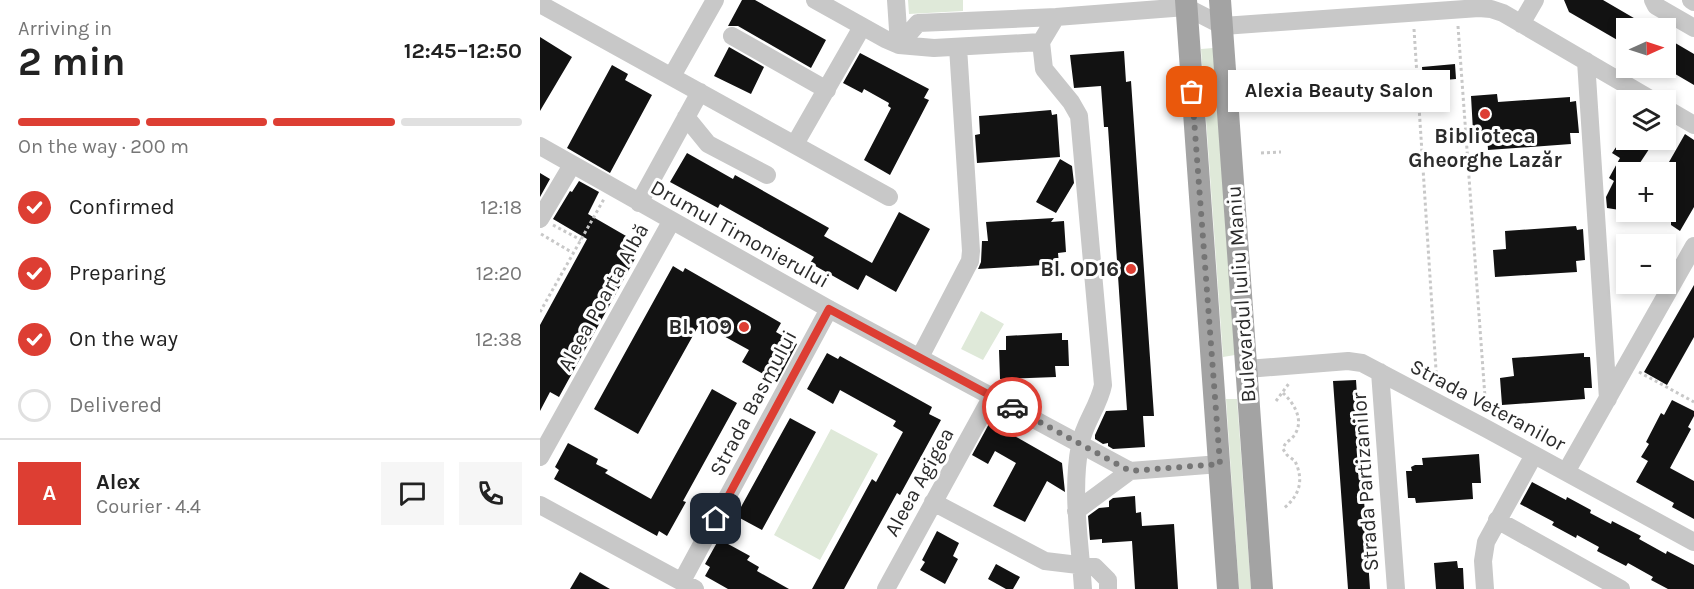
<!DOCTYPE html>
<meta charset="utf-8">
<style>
body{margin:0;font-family:Karla,sans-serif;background:#f6f6f6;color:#222;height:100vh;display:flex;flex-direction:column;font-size:22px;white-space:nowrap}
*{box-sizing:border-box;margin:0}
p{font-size:20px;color:#767676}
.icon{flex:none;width:33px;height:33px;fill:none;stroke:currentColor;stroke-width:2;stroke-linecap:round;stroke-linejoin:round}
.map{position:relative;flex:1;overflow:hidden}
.panel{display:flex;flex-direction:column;background:#fff;width:540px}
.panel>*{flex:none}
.needle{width:39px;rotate:87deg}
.buttons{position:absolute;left:1076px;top:18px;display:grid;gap:12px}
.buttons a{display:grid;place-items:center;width:60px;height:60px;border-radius:0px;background:#fff;box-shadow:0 3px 9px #0003;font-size:30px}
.pin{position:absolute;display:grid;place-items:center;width:51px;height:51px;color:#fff;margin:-26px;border-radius:12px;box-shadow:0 3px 9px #0006}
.courier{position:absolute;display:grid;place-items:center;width:60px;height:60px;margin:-30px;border:4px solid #dd3e33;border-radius:50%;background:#fff;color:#222;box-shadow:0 2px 8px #0007}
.bubble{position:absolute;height:42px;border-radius:0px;background:#fff;box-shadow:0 3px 9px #0003;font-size:20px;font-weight:700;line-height:42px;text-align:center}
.headline em{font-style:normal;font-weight:700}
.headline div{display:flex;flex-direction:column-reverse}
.headline{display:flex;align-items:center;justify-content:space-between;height:102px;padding:0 18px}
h1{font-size:39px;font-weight:700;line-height:45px}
.bar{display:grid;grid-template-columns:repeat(4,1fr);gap:9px 6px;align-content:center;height:72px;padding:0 18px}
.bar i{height:8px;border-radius:4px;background:#e0e0e0}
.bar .active{background:#dd3e33}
.bar p{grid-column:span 4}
.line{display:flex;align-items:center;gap:15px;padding:0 18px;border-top:2px solid #e0e0e0}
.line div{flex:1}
.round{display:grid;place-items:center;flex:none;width:63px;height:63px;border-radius:0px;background:#f6f6f6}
ol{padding:0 18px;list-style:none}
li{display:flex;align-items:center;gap:18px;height:66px}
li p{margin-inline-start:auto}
li .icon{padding:6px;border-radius:50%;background:#dd3e33;color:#fff;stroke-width:4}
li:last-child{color:#767676}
li i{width:33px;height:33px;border:3px solid #e0e0e0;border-radius:50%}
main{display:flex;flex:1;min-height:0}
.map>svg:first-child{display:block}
.green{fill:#dfe9d9}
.building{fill:#121212}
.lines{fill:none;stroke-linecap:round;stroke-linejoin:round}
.path{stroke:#c8c8c8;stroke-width:3;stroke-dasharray:3 3;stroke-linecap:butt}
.minor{stroke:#c8c8c8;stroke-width:18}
.major{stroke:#a3a3a3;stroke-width:22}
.done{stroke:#757575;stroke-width:6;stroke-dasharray:0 10.8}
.route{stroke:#dd3e33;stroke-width:8}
.poi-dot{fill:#dd3e33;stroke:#fff;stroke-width:2}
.labels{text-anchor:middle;stroke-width:6;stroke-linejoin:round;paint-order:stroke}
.poi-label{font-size:21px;font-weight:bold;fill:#2b2b2b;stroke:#fff;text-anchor:end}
.street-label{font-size:21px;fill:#2b2b2b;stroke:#fff}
</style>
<main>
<section class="panel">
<div class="headline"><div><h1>2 min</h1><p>Arriving in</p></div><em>12:45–12:50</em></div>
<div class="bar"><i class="active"></i><i class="active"></i><i class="active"></i><i></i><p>On the way · 200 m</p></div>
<ol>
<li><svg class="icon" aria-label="check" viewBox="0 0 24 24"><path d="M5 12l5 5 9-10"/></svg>Confirmed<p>12:18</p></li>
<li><svg class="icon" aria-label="check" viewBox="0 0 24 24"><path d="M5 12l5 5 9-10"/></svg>Preparing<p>12:20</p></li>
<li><svg class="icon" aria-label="check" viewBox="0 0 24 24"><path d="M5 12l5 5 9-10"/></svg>On the way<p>12:38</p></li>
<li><i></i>Delivered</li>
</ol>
<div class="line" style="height:108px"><b class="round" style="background:#dd3e33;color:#fff">A</b><div><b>Alex</b><p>Courier · 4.4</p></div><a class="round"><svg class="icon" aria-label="chat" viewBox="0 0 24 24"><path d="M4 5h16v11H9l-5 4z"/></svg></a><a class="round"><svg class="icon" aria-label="phone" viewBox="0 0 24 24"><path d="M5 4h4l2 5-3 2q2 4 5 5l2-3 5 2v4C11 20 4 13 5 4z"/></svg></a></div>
</section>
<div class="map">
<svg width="1154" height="589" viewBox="0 0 1154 589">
<rect width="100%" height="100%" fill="#fff"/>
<path class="green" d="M368,0h55v11l-54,3z
M673,48l22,307 -12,2 -22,-308z
M441,311l23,13 -21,36 -22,-11z
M686,399h11l14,190h-12z
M291,429l47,25 -58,106 -46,-25z"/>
<path class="building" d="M202,0h13l71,40 -15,28 -73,-42h-10z
M1024,0h39l48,28h-25v17l-57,-33z
M0,37l32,20 -32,54z
M1125,37l29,17v31l-29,-17z
M189,47l35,20 -13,27 -37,-18z
M584,51l2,31 5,-1 23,335h-11l2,31 -32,2 -5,-3v-3l-5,1 -8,-5v-4l11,-24 21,-1 -19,-283h-4l-3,-41 -27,2 -4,-33z
M320,53l69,36 -5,9 5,2 -39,75 -26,-15 27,-52 -3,-2 1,-3 -25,-14 -2,4 -19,-10z
M915,64l1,15 -33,3 -1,-15z
M72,65l16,9 -3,6 27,15 -42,78 -43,-25z
M957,94l1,8 72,-5v5l6,-1 3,32h-9l1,11 -83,6 -1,-19h-14l-2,-35z
M511,110l1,5 5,-1 3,43 -83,6 -2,-28 5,-1 -1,-18z
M1145,134l9,6v67l-14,24 -9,-6v-7h-6v-49z
M1081,140h34l-21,32h-8v39l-19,-3 -1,-11 8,-16 -5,-3 11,-20 -8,-5z
M147,153l46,26 2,-4 94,53 -5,8 48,27 27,-51 31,17 -34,63 -30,-17 -8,15 -48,-27 4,-6 -94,-53 -2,4 -48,-26z
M520,159l12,7 2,17 -18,30 -20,-11z
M0,173l10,6 -10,18z
M39,181l20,11 -11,22 45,26 -6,12 9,5 -77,140 -9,-5 -10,19v-86l47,-86 -34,-20 17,-28 2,1z
M514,218l-3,4 13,-1 2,31 -8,1 1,11 -81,5 3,-7 1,-21h6l-2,-19z
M1036,226l1,4 6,-1 2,31 -9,1 1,11 -82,5 -2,-27 13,-1 -1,-18z
M133,266l10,6 2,-4 96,55 -5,9 21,12 -20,38 -35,-20 7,-12 -49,-27 -62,111 -44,-25z
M1154,285v52l-27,48 -23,-13z
M522,333v7h6l1,26h-14l1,11 -56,2 -1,-29h7v-14z
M287,353l11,6 2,-3 92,51 -3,7 12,6 -41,75 -3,-2 -53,96h-32l60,-110 4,3 27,-50 -10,-6 3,-5 -56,-31 -7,14 -26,-15z
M1044,353v4h6l2,31h-8l1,11 -83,6 -2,-27 14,-2 -2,-18z
M816,380l14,209h-22l-15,-208z
M172,389l25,14 -54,98 3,1 -19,34 -8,-5 -2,5 -103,-57 5,-9 -4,-3 13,-24 30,16 -2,5 12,6 -3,3 46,26z
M1132,400l22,11v5l-6,11 3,2 -21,39 24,13v38l-22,-12 2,-4 -38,-21 12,-21 -7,-4 8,-13 -3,-2 15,-29 3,2z
M250,418l26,14 -54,98 -26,-14z
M450,422l72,41 3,29 -18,-11 -22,41 -32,-16 23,-43 -21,-12 -7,13 -16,-9z
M939,454l2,29h-9l1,16 -57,4 -1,-5h-7l-2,-27h6l-1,-4 4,-2h8l-1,-7z
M992,482l34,18 1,-3 24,13 -1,3 21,11 1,-3 29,15 -2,3 27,15 1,-3 27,14v24h-26l-17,-9 2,-3 -25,-14 -2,3 -29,-15 2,-4 -22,-12 -1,3 -24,-13 2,-3 -34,-18z
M595,496l1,17 5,-1 1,14 32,-2 4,65h-43l-3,-48 -30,2v-4l-12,1 -2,-24 11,-8 10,-1v-6l4,-3z
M397,531l22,12 -6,13 5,3 -13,25 -25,-14 5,-8 -3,-2z
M179,539l31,17 -3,4 12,7 -2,4 32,18h-61l-23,-13 5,-9 -5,-3z
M917,561l1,7h5l1,21h-28l-2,-26z
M456,564l24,13 -7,12h-7l-18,-10z
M40,572l30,17h-40z"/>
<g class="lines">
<path class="path" d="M918,26l28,385
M874,29l23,356
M721,153l20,-1
M13,225l28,15
M1,234l32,19
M0,312l64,-113
M1099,372l55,30
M743,393c12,11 23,30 9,45 -4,4 -7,4 -9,11l4,6 8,6c9,19 5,34 -11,47
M736,401l14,-19"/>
<path class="minor" d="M275,0l70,39 14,6 35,3 107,-6
M356,0l3,45
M1113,0l3,6 38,22
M1151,0l3,2
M0,4l349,193
M516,17l-15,25 3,27 27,33 8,14 24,269c-4,21 -19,38 -23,60 -9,48 0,96 3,144
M981,24l14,-24
M192,36l95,54
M359,45l19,-22 138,-6 130,-10 37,19 256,-18 12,1 12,4 149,87
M1046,61l22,338
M132,76l43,-76
M1125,108l29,17
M146,117l22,27 59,31
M255,144l67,-117
M0,146l289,163 301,162
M99,203l61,-111
M0,219l32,-54
M380,357l50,-96 1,-10 -13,-204
M707,369l101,-8 14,2 125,66 207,113
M840,372l16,217
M0,457l131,-235
M590,471l90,-7
M1026,472l128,-226
M393,502l112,59 50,6 13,13v9
M0,505l155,84
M536,511l54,-40
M957,520l124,69
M142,581l147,-272
M346,589l106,-193
M945,589l-2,-28 3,-19 48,-87"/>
<path class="major" d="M646,0l42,589
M680,0l42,589"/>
</g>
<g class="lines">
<path class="done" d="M472,407l118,64 90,-7 -28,-372"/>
<path class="route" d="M176,519l113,-210 183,98"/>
</g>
<g class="poi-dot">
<circle cx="945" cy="114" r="6"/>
<circle cx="591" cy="269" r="6"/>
<circle cx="204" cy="327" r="6"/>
</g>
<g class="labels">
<g class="poi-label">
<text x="945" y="143" text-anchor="middle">Biblioteca<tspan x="945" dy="24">Gheorghe Lazăr</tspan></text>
<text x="579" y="276">Bl. OD16</text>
<text x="192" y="334">Bl. 109</text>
</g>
<g class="street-label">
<text transform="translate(200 234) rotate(29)" y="7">Drumul Timonierului</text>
<text transform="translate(701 294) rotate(-94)" y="7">Bulevardul Iuliu Maniu</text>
<text transform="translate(63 297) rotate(-61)" y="7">Aleea Poarta Albă</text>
<text transform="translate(213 403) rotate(-62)" y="7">Strada Basmului</text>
<text transform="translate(948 405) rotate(28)" y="7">Strada Veteranilor</text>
<text transform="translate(379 482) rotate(-61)" y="7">Aleea Agigea</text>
<text transform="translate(825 482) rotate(-94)" y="7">Strada Partizanilor</text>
</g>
</g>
</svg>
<div class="buttons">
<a><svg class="needle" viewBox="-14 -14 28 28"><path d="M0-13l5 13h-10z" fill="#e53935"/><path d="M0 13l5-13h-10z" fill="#767676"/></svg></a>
<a><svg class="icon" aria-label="layers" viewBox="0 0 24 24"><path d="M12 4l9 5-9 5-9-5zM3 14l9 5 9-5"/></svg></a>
<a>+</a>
<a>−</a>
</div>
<div class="pin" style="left:652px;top:92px;background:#ea580c"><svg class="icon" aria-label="bag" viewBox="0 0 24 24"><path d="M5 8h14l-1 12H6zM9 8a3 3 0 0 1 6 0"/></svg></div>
<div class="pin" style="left:176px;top:519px;background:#1f2937"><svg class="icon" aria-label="home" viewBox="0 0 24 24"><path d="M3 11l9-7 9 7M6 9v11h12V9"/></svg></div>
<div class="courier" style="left:472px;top:407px"><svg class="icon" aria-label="car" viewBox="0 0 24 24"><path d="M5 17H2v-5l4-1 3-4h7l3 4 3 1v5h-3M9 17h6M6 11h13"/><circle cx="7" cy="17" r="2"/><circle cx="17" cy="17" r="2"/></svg></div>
<div class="bubble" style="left:688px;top:70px;width:222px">Alexia Beauty Salon</div>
</div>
</main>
